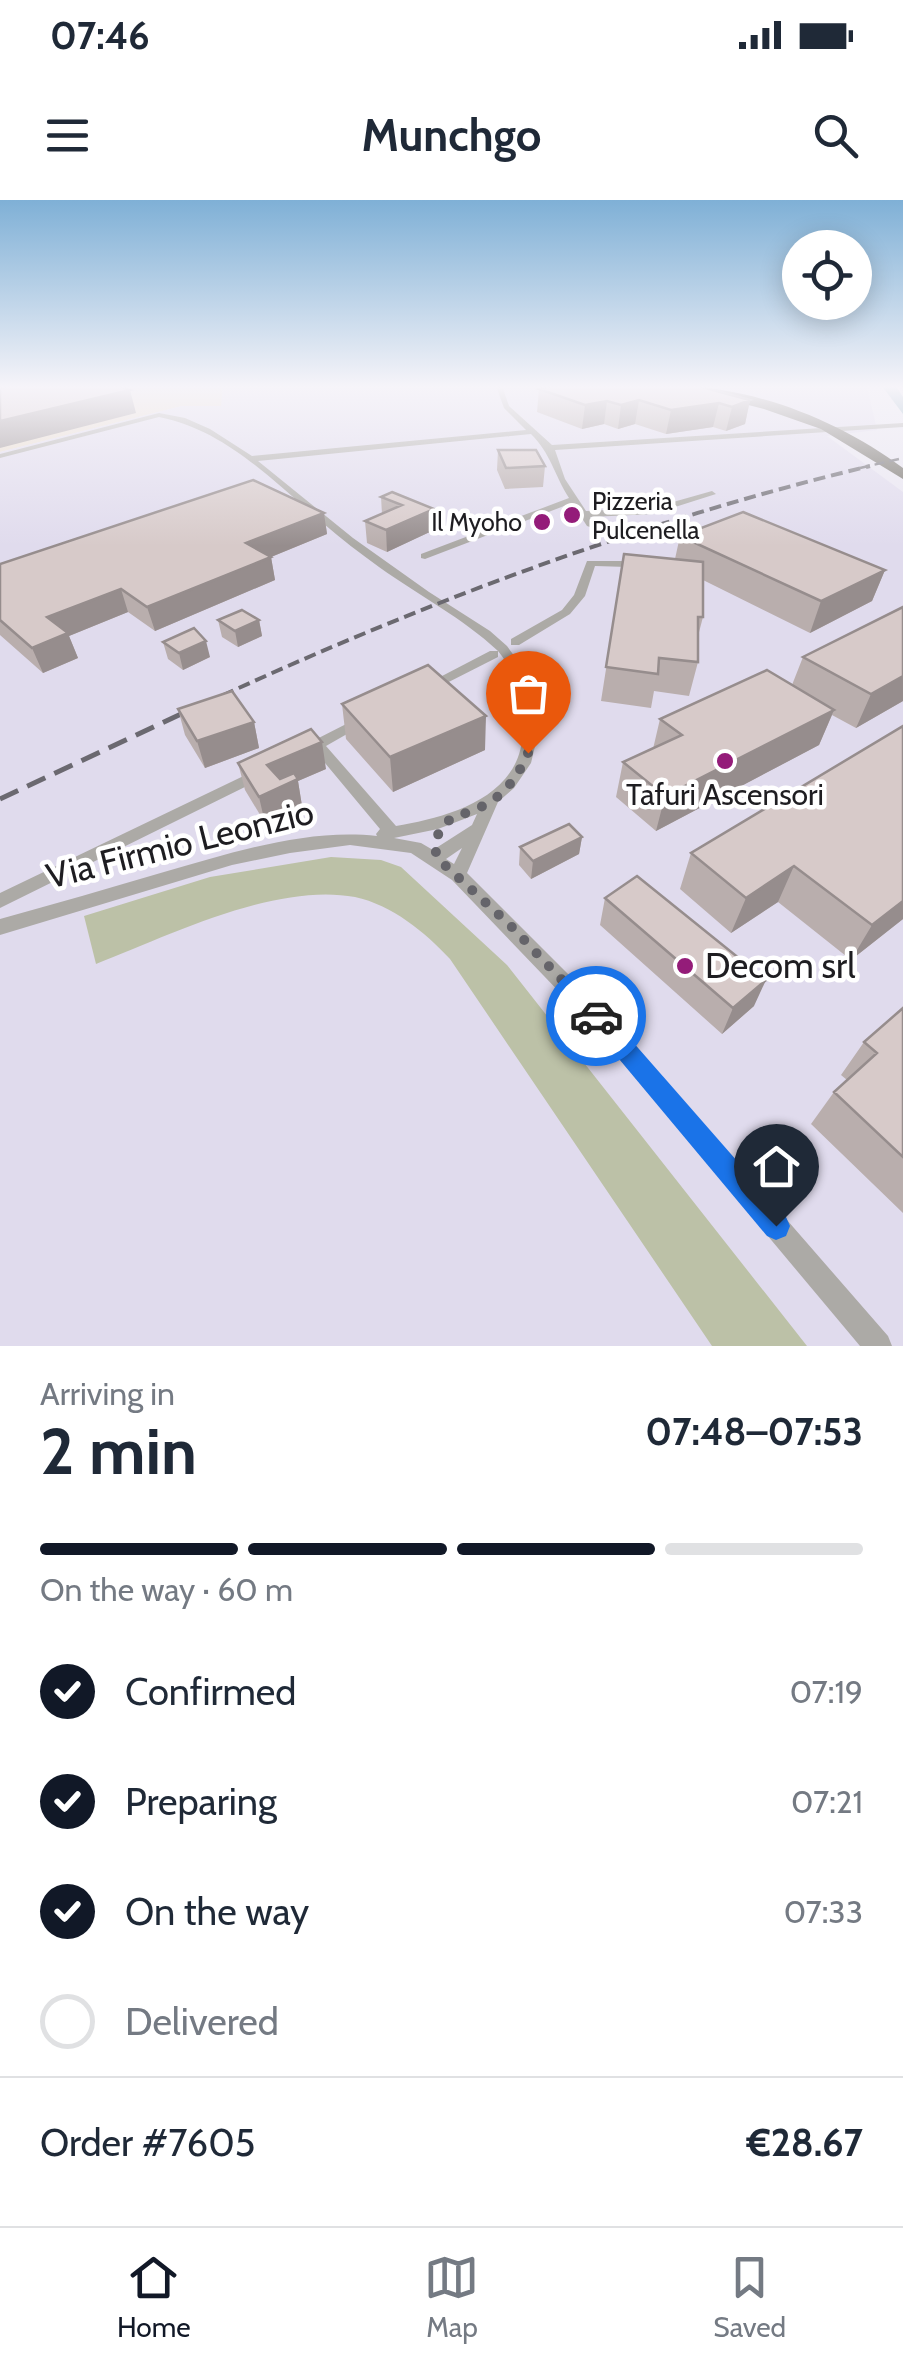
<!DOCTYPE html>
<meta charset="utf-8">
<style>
body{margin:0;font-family:Cabin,sans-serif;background:#f2f2f3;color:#1f2937;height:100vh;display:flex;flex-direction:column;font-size:38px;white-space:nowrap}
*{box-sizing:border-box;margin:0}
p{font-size:32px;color:#747a83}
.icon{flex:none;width:55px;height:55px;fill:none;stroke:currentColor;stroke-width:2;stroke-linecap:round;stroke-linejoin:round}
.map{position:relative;height:1146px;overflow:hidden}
.side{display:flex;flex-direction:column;background:#fff;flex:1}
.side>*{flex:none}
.buttons{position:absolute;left:782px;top:30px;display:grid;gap:20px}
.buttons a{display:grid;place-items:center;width:90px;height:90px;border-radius:50%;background:#fff;box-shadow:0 5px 25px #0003;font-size:50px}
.pin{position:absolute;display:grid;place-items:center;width:85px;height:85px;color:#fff;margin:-102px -42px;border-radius:50% 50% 50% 0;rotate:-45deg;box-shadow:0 0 10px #0007}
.pin .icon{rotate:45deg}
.courier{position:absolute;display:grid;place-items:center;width:100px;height:100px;margin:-50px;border:8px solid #1a73e8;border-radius:50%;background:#fff;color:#222;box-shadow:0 2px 12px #0007}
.summary em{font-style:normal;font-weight:700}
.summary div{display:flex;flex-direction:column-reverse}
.summary{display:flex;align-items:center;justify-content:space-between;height:170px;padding:0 40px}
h1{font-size:65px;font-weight:700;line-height:75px}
.bar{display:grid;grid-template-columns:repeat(4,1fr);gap:15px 10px;align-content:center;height:120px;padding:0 40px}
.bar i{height:12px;border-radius:8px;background:#e0e1e3}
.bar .selected{background:#111827}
.bar p{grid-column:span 4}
.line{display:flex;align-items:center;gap:25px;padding:0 40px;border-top:2px solid #e0e1e3}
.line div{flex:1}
ol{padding:0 40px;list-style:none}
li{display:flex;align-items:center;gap:30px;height:110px}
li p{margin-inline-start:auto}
li .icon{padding:10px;border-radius:50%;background:#111827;color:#fff;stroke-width:4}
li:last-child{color:#747a83}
li i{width:55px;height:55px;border:5px solid #e0e1e3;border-radius:50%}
.status{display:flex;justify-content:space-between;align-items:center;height:70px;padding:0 50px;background:#fff;direction:ltr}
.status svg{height:28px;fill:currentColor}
header{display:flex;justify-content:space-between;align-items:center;height:130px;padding:0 40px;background:#fff;font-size:45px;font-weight:700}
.tabs{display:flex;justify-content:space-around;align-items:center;height:140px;border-top:2px solid #e0e1e3;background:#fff;font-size:28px;color:#747a83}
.tabs a{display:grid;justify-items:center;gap:5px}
.tabs .selected{color:#111827}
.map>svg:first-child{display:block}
.commercial{fill:#ebddca}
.built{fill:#e0dbed}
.green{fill:#bcc1a7}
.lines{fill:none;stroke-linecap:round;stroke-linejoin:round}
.river{fill:#81aaba;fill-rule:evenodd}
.minor{fill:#acaaa6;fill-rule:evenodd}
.trunk{fill:#706c64;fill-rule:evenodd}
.rail-far2{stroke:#6b6970;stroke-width:2.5;stroke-dasharray:10 5;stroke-linecap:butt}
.rail-far1{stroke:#6b6970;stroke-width:4;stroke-dasharray:12 6;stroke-linecap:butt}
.rail{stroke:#6b6970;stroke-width:5;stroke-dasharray:20 10;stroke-linecap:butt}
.wall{fill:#b9aead}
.shaded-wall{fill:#968d8d}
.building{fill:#d7cac9;stroke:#968d8d;stroke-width:2.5}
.route{fill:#1a73e8}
.done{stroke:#65646a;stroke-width:10;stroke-dasharray:0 18}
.poi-dot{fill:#941c79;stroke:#fff;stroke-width:4}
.labels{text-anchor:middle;stroke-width:9;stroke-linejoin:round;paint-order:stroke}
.far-poi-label{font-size:25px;fill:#1e1d21;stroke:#fff;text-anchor:start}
.poi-label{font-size:30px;fill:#1e1d21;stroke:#fff}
.near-street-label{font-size:35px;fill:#1e1d21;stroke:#fff}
.near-poi-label{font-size:35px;fill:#1e1d21;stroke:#fff;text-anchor:start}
</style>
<div class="status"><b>07:46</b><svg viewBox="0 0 49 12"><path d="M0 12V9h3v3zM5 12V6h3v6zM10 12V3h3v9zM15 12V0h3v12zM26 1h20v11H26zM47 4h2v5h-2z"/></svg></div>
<header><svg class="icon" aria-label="menu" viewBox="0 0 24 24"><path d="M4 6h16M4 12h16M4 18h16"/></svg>Munchgo<svg class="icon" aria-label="search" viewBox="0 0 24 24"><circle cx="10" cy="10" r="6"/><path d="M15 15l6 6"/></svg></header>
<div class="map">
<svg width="903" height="1146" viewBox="0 0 903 1146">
<rect width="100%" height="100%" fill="#eae7f2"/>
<path class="commercial" d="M0,186h223l-1,20h-40l-182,46z"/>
<path class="built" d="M223,186h644l10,44 -50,6 76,56v854h-903v-894l182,-46h39z"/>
<path class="green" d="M331,657l50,3 20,7 106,98 300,381h-95l-262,-387c-25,-27 -58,-54 -95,-62 -79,-15 -187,39 -259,67l-12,-48 126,-39z"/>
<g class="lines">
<path class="river" d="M882,186h14l7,11v17z"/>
<path class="minor" d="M496,186h6l7,20 43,39 351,-22v4l-348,23 10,29 21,32 66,-3 60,-17 4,3 -63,20 -63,3 5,7 -5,3 -3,-1 -15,-23 -147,56 -4,-1v-4l148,-56c-15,-24 -18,-44 -38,-64l-273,27 95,77 76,54 61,39 17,15 16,22 11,33 3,37 -6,25 -17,25 -16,14 -31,71 138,138 283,325 4,10h-32l-269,-321 -139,-145 -41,-27 -61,-8 -60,8 -58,12 -232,70v-16c55,-15 109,-31 164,-47 68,-19 142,-44 213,-36l-1,-2 4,-5 -65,-78 -9,4 -7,-5 2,-3 55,-28 5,-1 7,4 -42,24 70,80c41,-7 100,-21 120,-64 7,-14 7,-30 6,-46 -2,-24 -8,-46 -24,-65v6l-67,34h-10l-2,-3 71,-37h8c-35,-33 -80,-56 -119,-84 -19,-14 -38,-28 -55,-43 -50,-42 -98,-94 -165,-107l-159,41v-4l159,-41 26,5 25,11 42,27 274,-26 -22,-22zM477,614l-5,11 -39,25 -12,-7 -27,-5 44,-9zM462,648l-8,16 -8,-5z
M587,361h41l5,3 -5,3 -33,-1 -10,30 -15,18 -51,31h-8v-6l51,-29 12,-15z
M258,569l8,5 -3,4 -263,130v-15z"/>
<path class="trunk" d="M674,186c79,0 166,35 229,82v11l-82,-50 -57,-20z"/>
<path class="rail-far2" d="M860,268l43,-10"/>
<path class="rail-far1" d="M206,503c214,-99 435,-182 664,-237"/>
<path class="rail" d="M0,599l211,-99"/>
</g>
<path class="wall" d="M539,189l211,11 -5,24 -19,7 -13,-4 -47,7 -31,-10 -17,5 -14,-5 -22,5 -45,-17z
M498,250l47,16 -2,21 -38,2 -8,-19z
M381,297l53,12v21l-47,22 -20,-9 -2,-22 17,-7z
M324,313l3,21 -56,23 4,23 -120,51 -27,-19 -59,24 9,22 -35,15 -43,-38v-71z
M680,336l205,34 -13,31 -62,32 -107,-53v37l-5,19v26l-9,34 -35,-5 -3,17 -50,-7 23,-147 51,5z
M218,420h41l3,16 -24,11 -16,-10z
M163,442l47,15 -27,13 -15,-11z
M803,457l100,44 -47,27 -24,-13 -13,30 -163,86 -40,-34 7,-35 30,-13 7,-30 132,-34z
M342,504l143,46 -92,42 -47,-53z
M178,509l76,13 5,26 -54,20 -20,-33z
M903,526v193l-52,41 -73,-58 -47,31 -51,-44 11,-36z
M238,563l88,6 -28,12 4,25 -37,17 -20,-33z
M582,637l-3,17 -48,25 -12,-14 1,-18z
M605,698l149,108 -32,28 -122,-109z
M903,808v205l-92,-89 23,-32 13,-12 -6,-5 23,-33z"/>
<path class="shaded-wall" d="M130,190l6,23 -136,35v-27z
M639,200l-4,24 -17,5 3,-24z
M750,200l-5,24 -19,7 6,-24z
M607,201l-3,23 -22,5 3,-24z
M719,203l-6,24 -47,7 5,-24z
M434,309v21l-47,22 -1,-22z
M324,313l3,21 -56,23 4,23 -120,51 -8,-24 99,-64z
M885,370l-13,31 -62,32 11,-32z
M121,389l7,23 -59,24 9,22 -35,15 -11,-25 15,-31z
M259,420l3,16 -24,11 -3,-16z
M206,441l4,16 -27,13 -4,-17z
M903,476v25l-47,27 15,-34z
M834,510l-15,35 -163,86 9,-35z
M486,516l-1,34 -92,42 -3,-35z
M254,522l5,26 -54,20 -8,-27z
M322,542l4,27 -28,12 4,25 -37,17 -6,-26 8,-32z
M582,637l-3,17 -48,25 2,-18z
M794,666l-16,36 -47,31 15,-35z
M903,701v18l-52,41 21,-35z
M766,780l-12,26 -32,28 11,-26z"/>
<path class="building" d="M11,186h108l11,4 -130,31v-33z
M553,186h145l52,14 -18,7 -13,-4 -48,7 -32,-10 -18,5 -14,-4 -22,4 -46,-16z
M498,250h38l9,16 -39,2z
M253,280l71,33 -78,30 25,14 -124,50 -26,-18 -74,28 21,16 -36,15 -32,-28v-56z
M392,292l42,17 -48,21 -21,-9 37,-16 -21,-8z
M743,312l142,58 -64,31 -141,-65z
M624,354l79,8v55h-5v45l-39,-4 -1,16 -52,-7z
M903,407v69l-32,18 -68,-37z
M242,410l17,10 -24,11 -17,-11z
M194,428l12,13 -27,12 -16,-11z
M428,465l58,51 -96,41 -48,-53z
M767,470l67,40 -169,86 -42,-34 59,-27 -22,-16z
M232,491l22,31 -57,19 -19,-32z
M903,526v175l-31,24 -78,-59 -48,32 -55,-45z
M311,529l11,13 -55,23 13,14 14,-6 4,6 -39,18 -21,-34z
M569,624l13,13 -49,24 -13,-14z
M637,676l129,104 -33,28 -128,-110z
M903,808v149l-69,-65 43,-39 -13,-11z"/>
<linearGradient id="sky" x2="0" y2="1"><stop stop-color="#7fb0d6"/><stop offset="0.54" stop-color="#f6f4f9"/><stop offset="1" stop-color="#f6f4f9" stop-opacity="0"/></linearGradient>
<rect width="903" height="346" fill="url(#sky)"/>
<path class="route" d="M596,806l8,3 182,208 4,9 -4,10 -10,4 -9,-4 -178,-213 -4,-7z"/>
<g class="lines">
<path class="done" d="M528,553c-8,19 -20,38 -38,49 -31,19 -56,9 -54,55l73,67 87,92"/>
</g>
<g class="poi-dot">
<circle cx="572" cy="315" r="10"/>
<circle cx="542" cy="322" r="10"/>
<circle cx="725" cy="561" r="10"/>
<circle cx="685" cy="766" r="10"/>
</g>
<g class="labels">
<g class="far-poi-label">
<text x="592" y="310">Pizzeria<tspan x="592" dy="29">Pulcenella</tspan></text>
<text x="522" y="331" text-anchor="end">Il Myoho</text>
</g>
<g class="poi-label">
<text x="725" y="605">Tafuri Ascensori</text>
</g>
<g class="near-street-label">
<text transform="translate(180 644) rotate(-14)" y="12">Via Firmio Leonzio</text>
</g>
<g class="near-poi-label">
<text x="705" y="778">Decom srl</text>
</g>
</g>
</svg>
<div class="buttons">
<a><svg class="icon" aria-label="locate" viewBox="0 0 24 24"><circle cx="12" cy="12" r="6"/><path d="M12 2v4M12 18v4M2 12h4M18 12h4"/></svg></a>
</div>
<div class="pin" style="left:528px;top:553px;background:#ea580c"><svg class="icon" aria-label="bag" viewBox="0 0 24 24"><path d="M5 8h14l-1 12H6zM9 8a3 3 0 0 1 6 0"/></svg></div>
<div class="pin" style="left:776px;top:1026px;background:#1f2937"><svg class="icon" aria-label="home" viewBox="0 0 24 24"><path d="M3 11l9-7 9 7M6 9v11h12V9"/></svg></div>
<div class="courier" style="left:596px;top:816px"><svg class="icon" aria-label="car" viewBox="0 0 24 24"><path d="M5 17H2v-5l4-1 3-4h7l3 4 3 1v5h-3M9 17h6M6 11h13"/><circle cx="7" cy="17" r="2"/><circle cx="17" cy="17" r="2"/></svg></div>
</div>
<section class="side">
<div class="summary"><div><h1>2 min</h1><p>Arriving in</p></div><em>07:48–07:53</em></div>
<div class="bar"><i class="selected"></i><i class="selected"></i><i class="selected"></i><i></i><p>On the way · 60 m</p></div>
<ol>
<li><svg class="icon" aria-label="check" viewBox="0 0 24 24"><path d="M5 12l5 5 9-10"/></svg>Confirmed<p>07:19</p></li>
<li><svg class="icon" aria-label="check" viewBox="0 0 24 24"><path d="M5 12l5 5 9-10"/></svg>Preparing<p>07:21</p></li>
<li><svg class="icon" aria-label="check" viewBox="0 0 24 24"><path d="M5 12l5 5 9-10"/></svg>On the way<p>07:33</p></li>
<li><i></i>Delivered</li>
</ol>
<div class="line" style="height:130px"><div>Order #7605</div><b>€28.67</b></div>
</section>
<nav class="tabs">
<a class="selected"><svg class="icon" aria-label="home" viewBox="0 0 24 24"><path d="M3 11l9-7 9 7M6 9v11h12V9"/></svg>Home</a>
<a><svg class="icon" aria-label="map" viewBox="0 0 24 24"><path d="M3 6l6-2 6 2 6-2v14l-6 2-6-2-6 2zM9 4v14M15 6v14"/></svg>Map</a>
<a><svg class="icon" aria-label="saved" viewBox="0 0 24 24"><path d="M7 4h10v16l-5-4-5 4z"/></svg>Saved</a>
</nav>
